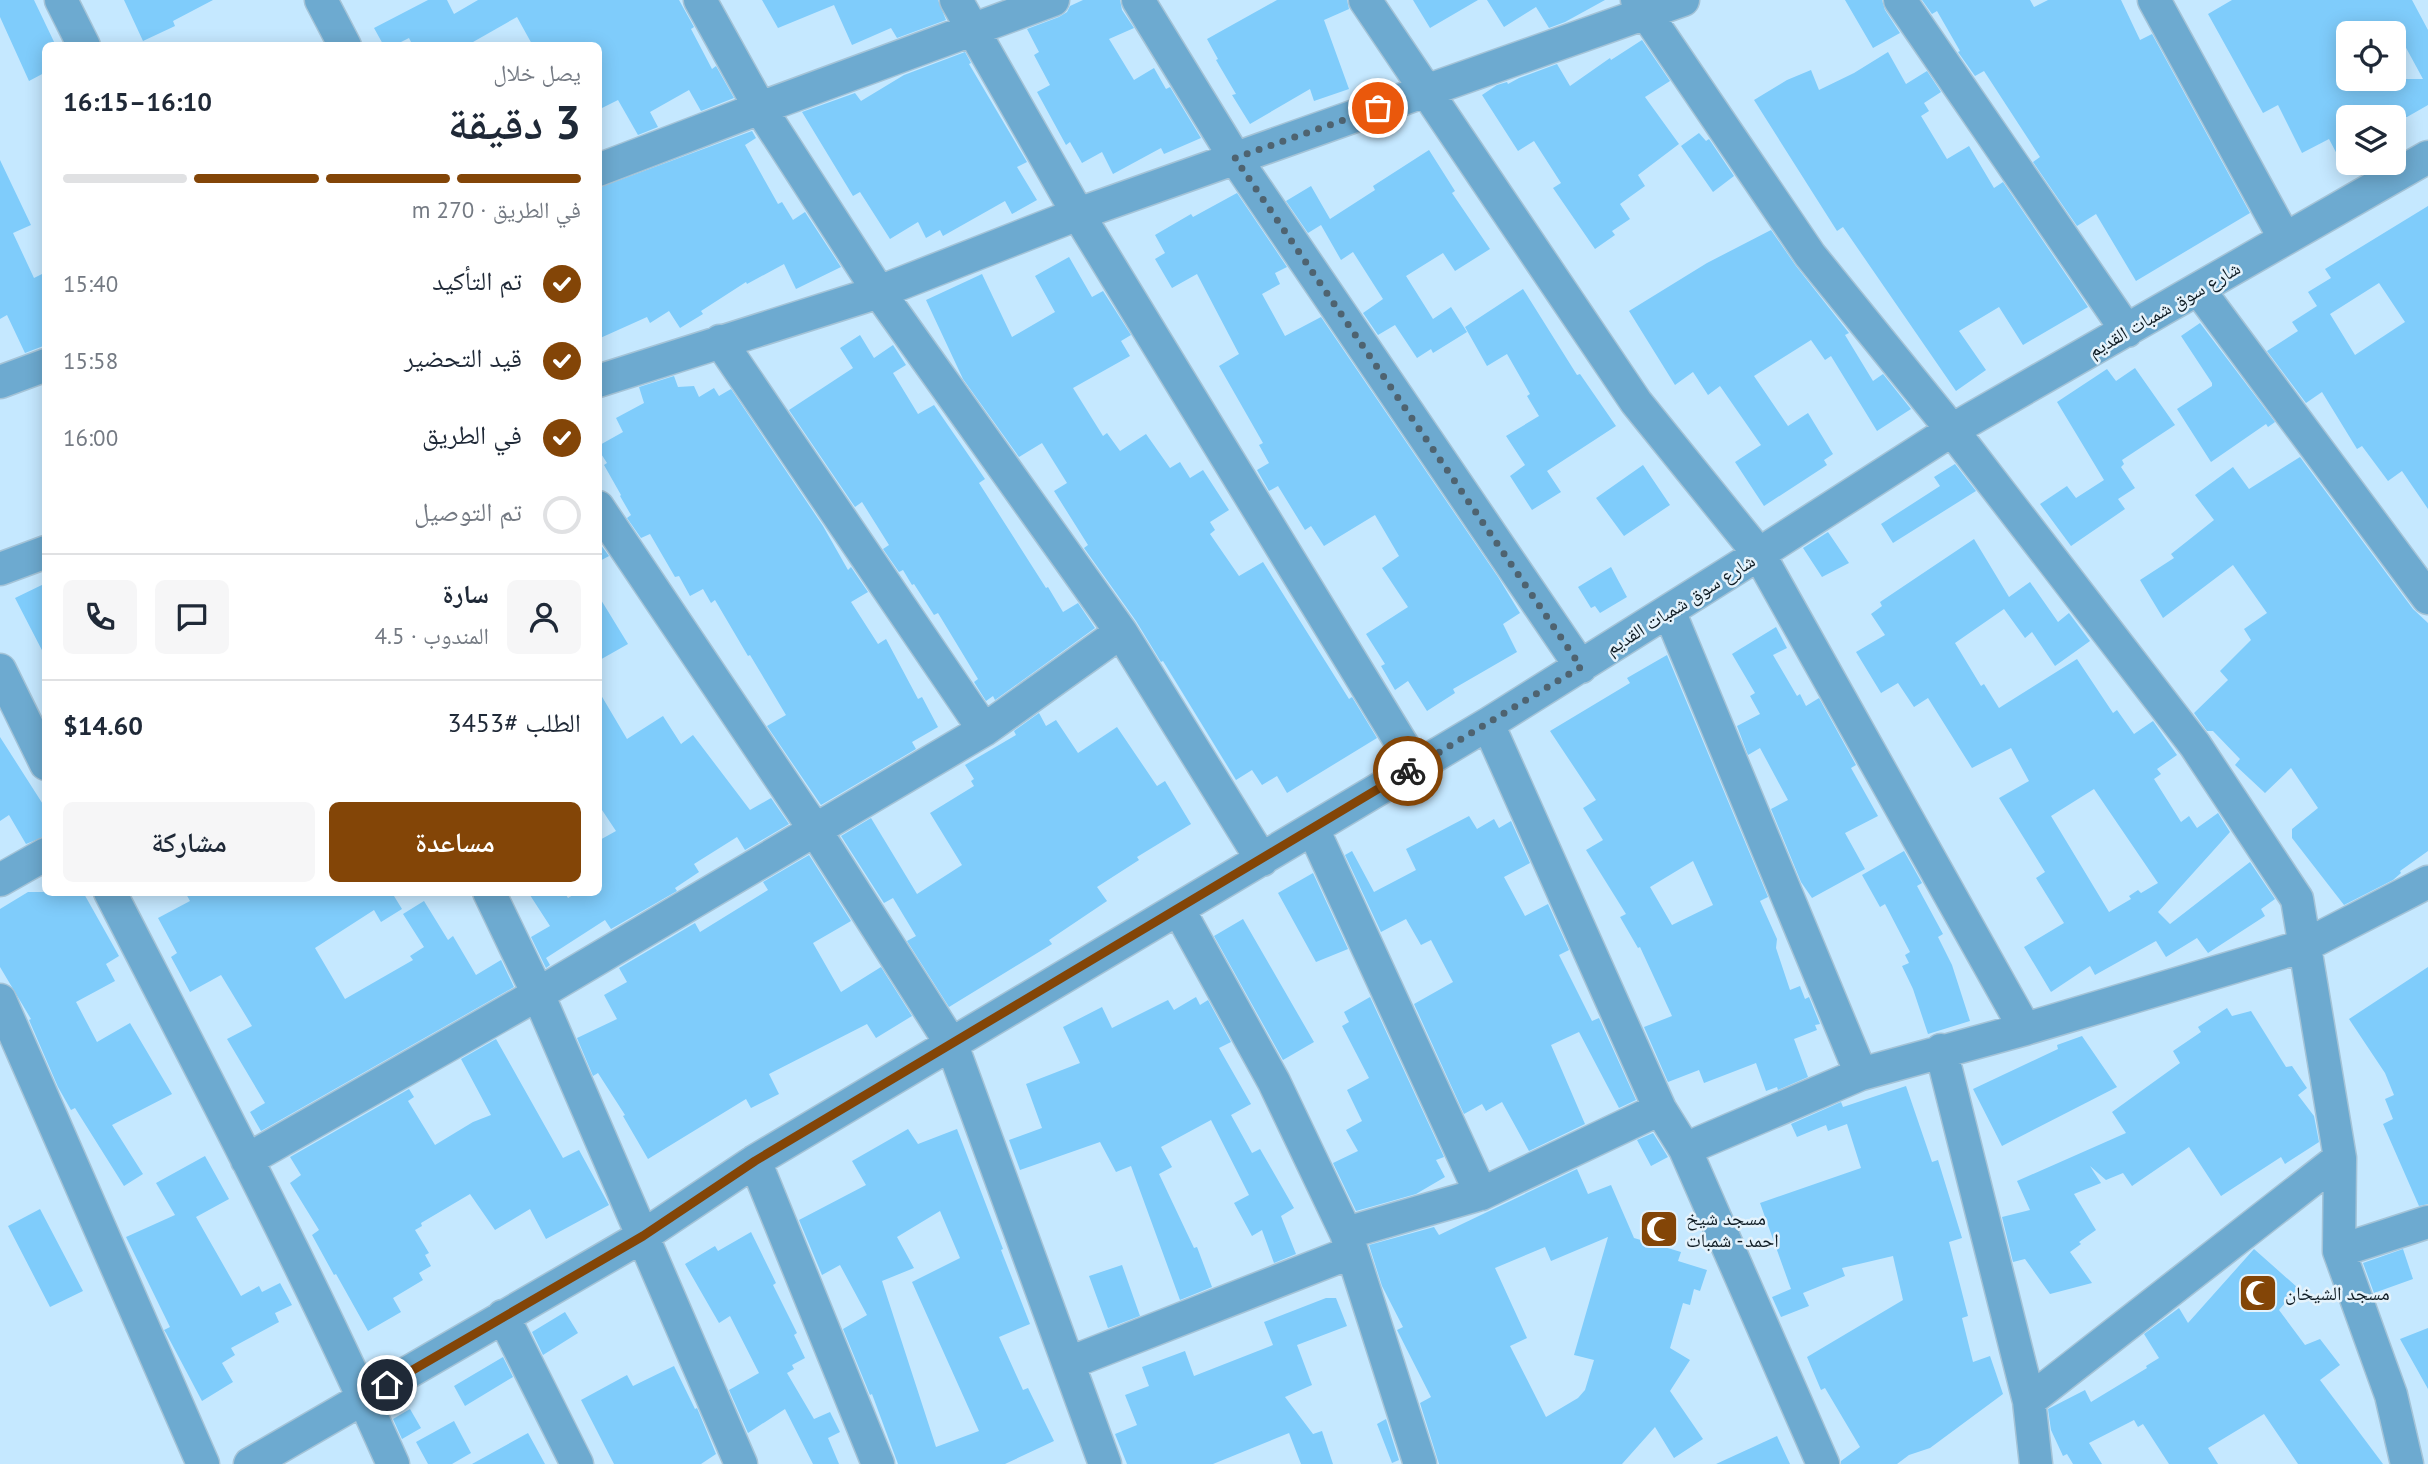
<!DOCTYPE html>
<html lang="ar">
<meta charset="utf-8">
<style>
body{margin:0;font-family:"PT Sans","Noto Naskh Arabic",sans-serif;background:#f6f6f7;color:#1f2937;direction:rtl;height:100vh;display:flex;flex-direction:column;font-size:26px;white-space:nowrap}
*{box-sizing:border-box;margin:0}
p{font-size:23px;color:#747a83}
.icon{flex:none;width:38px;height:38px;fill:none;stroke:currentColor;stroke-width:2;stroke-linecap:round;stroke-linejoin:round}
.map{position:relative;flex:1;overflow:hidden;direction:ltr}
.drawer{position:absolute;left:42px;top:42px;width:560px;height:854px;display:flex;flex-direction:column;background:#fff;border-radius:10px;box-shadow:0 4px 18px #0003;direction:rtl}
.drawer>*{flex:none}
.buttons{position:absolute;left:2336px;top:21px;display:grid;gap:14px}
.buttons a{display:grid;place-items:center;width:70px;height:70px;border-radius:10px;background:#fff;box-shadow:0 4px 18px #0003;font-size:35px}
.pin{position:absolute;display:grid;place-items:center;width:60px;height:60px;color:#fff;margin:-30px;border:4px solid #fff;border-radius:50%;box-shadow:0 2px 7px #0007}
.courier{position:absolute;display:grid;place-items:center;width:70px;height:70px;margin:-35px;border:5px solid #834507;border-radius:50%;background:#fff;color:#222;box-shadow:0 2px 9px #0007}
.summary em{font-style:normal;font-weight:600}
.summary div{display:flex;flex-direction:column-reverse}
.summary{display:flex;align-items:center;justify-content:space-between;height:119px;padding:0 21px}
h1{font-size:46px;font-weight:600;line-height:52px}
.bar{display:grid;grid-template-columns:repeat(4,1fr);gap:10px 7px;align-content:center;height:84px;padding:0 21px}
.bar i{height:9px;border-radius:5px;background:#e0e1e3}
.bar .current{background:#834507}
.bar p{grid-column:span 4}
.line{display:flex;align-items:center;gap:18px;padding:0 21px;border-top:2px solid #e0e1e3}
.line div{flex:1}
.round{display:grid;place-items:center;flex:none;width:74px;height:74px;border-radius:10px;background:#f6f6f7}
ol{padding:0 21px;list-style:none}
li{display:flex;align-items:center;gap:21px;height:77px}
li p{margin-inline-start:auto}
li .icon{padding:7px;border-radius:50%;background:#834507;color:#fff;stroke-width:4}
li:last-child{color:#747a83}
li i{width:38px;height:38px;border:4px solid #e0e1e3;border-radius:50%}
.button{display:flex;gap:14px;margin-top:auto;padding:14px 21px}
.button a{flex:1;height:80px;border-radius:10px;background:#834507;color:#fff;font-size:28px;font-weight:600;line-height:80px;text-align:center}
.button a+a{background:#f6f6f7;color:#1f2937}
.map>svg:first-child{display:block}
.building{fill:#7fccfb;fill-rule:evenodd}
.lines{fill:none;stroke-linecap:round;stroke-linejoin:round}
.minor-casing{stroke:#a4c3d7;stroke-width:35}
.minor{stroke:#6daad0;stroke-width:32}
.done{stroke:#4e6370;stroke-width:7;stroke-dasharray:0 12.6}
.route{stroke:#834507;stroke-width:9}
.labels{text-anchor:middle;stroke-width:5;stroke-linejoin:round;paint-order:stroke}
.street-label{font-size:19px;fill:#0e1b23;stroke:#e4f2fb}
.poi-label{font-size:19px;fill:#0e1b23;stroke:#e4f2fb;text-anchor:start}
</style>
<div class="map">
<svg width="2428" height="1464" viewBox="0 0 2428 1464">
<rect width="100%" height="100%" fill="#c5e8ff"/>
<path class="building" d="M0,0h34l22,46h-10v26l-17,9 -29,-64z
M124,0h89l-40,21 2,5 -32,15z
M428,0h19l7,14 24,-14h201l15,27 -3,2 21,40 4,-3 18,32 -33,13 -12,-21 -39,22 8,15 -20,8 -20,-35 -20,10v-64h-65l-16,-29 -51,29h-53l-4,-8 -16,8h-9l-10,-18z
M762,0h176l8,20 -49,18 -6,-10 -39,17 -18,-40 -56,23z
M1083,0h37l2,10 12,18 -25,11 25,41 20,-12 12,21 4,-2 31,51 -37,16 -3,-6 -48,26 -11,-22 -20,11 -12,-21 -4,3 -29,-53 13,-7 -16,-30 5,-3 -12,-23 32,-12 8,-5 3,-6z
M1277,0h70l2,9 -25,11 25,69 -35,12 -4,-12 -60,35 -18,-29 4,-1 -20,-34 2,-1 -11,-20z
M1413,0h65l-48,28z
M1487,0h118l-40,22 -16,6 -13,-21 -32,20z
M1845,0h37l3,10 15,23 -27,15z
M1922,0h108l4,7 14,-7h73l19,40 12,-6 98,179 -114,68 -40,-67 -19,12 -44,-64 7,-5 -56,-86 -9,5 -17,-24 2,-1 -23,-40 -5,3z
M2232,0h180l16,30v75l-21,12h-59v58l-19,-36 -27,14 -24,-48 -15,8 -55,-99zM2348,33h50l25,46h-75z
M1642,40l28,41 -25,16 34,47 -41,31 7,11 -25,18 10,15 -18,12 3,4 -20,14 -42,-61 8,-5 -27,-42 -16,10 -36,-56 15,-10 10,-3 1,2 11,-6 38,-14 13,22 40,-28 1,2z
M965,52l6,11 -2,1 58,98 -10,5 20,33 -25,14 -7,-13 -62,35 -3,-6 -14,8 -8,-16 -28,17 -30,-47 -7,4 -51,-84 53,-19 6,8 43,-26z
M1888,52l18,32 21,-13 14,21 -17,11 5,8 -8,5 26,43 22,-13 25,42 9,-6 85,125 -65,38 -24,-38 -40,24 27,39 -30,21 -113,-164 -6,4 -83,-131 33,-20 24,-10 8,20 35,-17z
M752,131l4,7 -11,7 33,59 4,-2 11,18 12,-8 36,55 -45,22 -12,-25 -37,20 -1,-2 -45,29 2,3 -23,14 -11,-17 -19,12 -3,-6 -49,22v-151z
M1699,133l7,8 3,-2 25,37 -21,16 -32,-46z
M1429,150l26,41 -3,2 38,56 -35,22 -12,-18 -37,23 27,43 18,-12 16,25 -34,21 -2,-4 -14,9 -22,-33 -17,10 -15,-22 20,-14 -30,-47 -12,8 -20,-35 -13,8 -22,-32 25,-15 19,33 45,-29 -2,-4z
M0,160l31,65 -18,8 21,45 12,-6v73l-21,8 -18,-38 -7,4z
M1237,193l50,74 -12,6 5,11 -18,10 23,42 36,-19 177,260 22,36 -17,11 14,28 -64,37 2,4 -28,18 -19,-30 -13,9 -14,-24 4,-2 -19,-30 42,-27 -26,-39 17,-12 -24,-41 -51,31 -13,-20 -6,4 -27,-44 -9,5 -12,-21 12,-7 -10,-18 4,-2 -44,-77 20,-12 -42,-80 -25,14 -17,-29 10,-6 -10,-18 36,-21 2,3z
M2428,206v303l-26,-38 -14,10 -26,-35 -5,3 -35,-57 -16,11 -39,-52 31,-20 -6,-9 25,-16 -9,-14 23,-14 -6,-9zM2379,283l26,39 -50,33 -25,-41z
M1771,230l25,36 53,67 -4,2 28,46 10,-7 28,35 -34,22 -46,-75 -6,4 -14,-20 -57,36 34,50 20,-13 25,41 -9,6 3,5 -63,41 -29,-44 26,-17 -41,-59 -12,9 -15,-23 -18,13 -46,-74 78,-48z
M1069,257l23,40 11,-6 28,44 -10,6 9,15 -57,32 30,48 4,-3 13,18 26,-17 24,34 10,-6 10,16 13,-8 26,40 -19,12 5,8 -5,4 29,42 24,-14 86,137 3,-2 25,41 -90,55 -10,-17 -15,9 -10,-15 -16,10 -73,-119 -2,1 -25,-41 -52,-73 4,-3 -34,-54 13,-8 -25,-40 -23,14 -56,-78 -37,-79 56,-26 30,63 43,-25 -20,-36z
M1523,289l54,86 3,-1 36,52 -69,45 14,21 -29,18 -22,-34 15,-11 -19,-29 33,-20 -12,-20 3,-2 -23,-40 -20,12 -22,-39z
M2200,323l75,99 -7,5 -2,-3 -55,38 -34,-53 35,-23v-3l-31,-47z
M860,335l14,23 19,-13 13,20 -13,8 25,41 16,-9 51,74 -6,4 67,105 2,-1 15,25 15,-9 17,25 -100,72 -2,-4 -7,5 -12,-19 4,-3 -40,-66 -4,2 -20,-31 -2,1 -9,-15 -4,2 -16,-23 6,-4 -27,-43 -7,5 -66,-97 64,-42 -13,-20z
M2135,368l40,57 -53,35 2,4 -3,3 14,21 -17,11 7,10 -54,37 -31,-42 27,-18 9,12 28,-18 -47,-78 50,-33 9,12z
M674,376l4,11 16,-1 5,11 15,-9 5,8 12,-7 92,137 25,44 3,-3 17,25 -17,10 27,42 8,-5 32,60 4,-2 16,30 -26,15 4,7 -95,56 -54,-79 19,-11 -36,-60 -2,1 -33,-56 -4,3 -8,-14 -13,7 -11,-20 -4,1 -25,-43 -9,4 -14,-20 4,-3 -11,-19 1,-1 -17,-30 3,-2 -9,-14v-3l25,-14 -7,-14 28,-15 -5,-16z
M2300,457l113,152 15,14v228l-28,20 1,2 -8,7 -49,25 -52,-67v-9l26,-21 -27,-40 -26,25 -30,-28 5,-6 -27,-28h-6l-13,-18 34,-33 -8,-9 31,-31 -7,-11 23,-16 -34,-48 -70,53 -23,-38 34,-22 -3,-4 43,-34 -19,-25 38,-28 16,22z
M1955,464l21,27 -83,52 -12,-19 59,-38 -6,-9z
M1643,465l27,40 -46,31 -28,-38z
M1828,532l21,31 -27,14 -19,-29z
M1974,539l35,58 21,-15 28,40 11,-9 21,28 -35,25 -23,-34 -7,6 -21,-29 -49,34 26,43 3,-2 15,24 78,-49 36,54 4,-3 17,24 19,-13 24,34 -20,14 4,5 -7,5 27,43 8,-6 8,12 21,-15 12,19 -72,80 12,12 80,-62 25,37 -14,10 4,7 -57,37 -11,-15 -31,19 -10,-16 -61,34 -5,-9 -39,26 -27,-45 40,-24 -28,-45 9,-6 -46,-74 30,-17 -18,-33 -39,20 -44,-70 -14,9 -16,-24 -17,10 -25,-41 29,-17 -14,-21 11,-8 -2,-4zM2094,789l64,94 -17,10 -3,-3 -9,6 2,3 -22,13 -58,-96z
M598,541l11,15 -11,6z
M1611,567l16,30 -27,16 -5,-7 -4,2 -13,-21z
M46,583v75l-31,-60z
M598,595l30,49 -30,17z
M1776,627l11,21 -14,7 24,41 3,-2 6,12 13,-8 37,67 -5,3 27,48 -33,17 20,36 -53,29 -11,-16 -30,-73 17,-9 -28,-52 -12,7 -11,-29 23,-12 -10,-18 5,-3 -23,-39z
M1667,655l101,242 -8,4 17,38 -1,9 14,42 10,-4 5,13 4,-2 11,27 -5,1 2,5 -23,9 14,38 -30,13 -1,-3 -11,4 -10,-28 -52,20 -5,-13 -31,12 -24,-55 28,-11 -32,-69 -2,1 -18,-31 6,-3 -40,-64 17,-10 -20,-32 13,-8 -46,-69 80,-48 -3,-5zM1693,861l20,44 -41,20 -22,-38z
M598,690l29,49 36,-23 18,28 12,-9 57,75 21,-12 18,26 -44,26 -8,-13 -43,27 5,8 -24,16 2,3 -66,38 -6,-9 -59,38 4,7 -4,3 -15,-31 19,-11 -22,-34h36l4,6 10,-6h20v-51l18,-10 -18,-27z
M1039,713l7,13 10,-6 22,33 39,-26 40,59 8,-5 26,43 -54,33 2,3 -42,27 10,14 -58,39 3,4 -103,63 -42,-66 9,-5 -23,-38 -9,5 -43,-67 30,-18 46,76 45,-29 -32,-52 44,-27 -3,-5 3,-2 -9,-14 51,-30 -2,-4z
M0,737l46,72v27l-20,8 -17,-29 -9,6z
M1469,816l8,13 17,-10 5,9 12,-7 19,42 -26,14 21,39 23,-12 21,46 -10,5 33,66 7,-3 37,82 -17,8 -40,-76 -28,13 34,79 -56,27 -27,-49 -16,9 -4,-7 -18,10 -50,-110 39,-22 -22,-42 -10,5 -15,-26 -25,13 -36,-77 7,-4 22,41 42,-22 -10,-21z
M1904,851l18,32 -5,3 26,48 -5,3 14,28 18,56 -42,13 -15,-45 -11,-23 7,-3 -4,-8 5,-3 -25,-48 -5,3 -18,-32z
M809,855l42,66 -38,22 28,49 40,-25 31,49 -36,22 -9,-14 -98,50 10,20 -28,14 -5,-9 -98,60 -25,-43 2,-1 -27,-42 -5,3 -16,-38 40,-19 -13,-24 23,-13 -8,-14 76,-45 5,9 68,-42 -5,-8z
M1313,873l35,76 -32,13 -38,-69z
M28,892h55l36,64 -13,8 9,17 -39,21 21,40 33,-19 42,71 -60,31 31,49 -19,12 -49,-78 -4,2 -13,-23 -29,-67 2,-1 -31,-52v-58z
M185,892h215l-6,4 8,13 -21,13 -7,-12 -59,38 30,51 68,-39 -3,-4 14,-9 -21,-33 21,-13 24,39 5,-4 23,39 25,-15 13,27 -253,144 -11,-19 15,-9 -38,-64 25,-13 -31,-51 -31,17 -19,-35 6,-4 -19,-35 32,-17z
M1243,919l71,123 -31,18 -69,-124z
M2428,967v237l-9,2 -36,-82 10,-5 -8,-20 9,-4 -9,-22 -36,-54z
M1196,997l4,8 8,-5 23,42 -12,6 32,56 -20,11 21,38 8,-4 34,59 -13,8 15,38 -22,9 -12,-33 -10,6 -18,-33 15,-8 -38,-75 -50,27 11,20 -13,7 35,74 3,-1 15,40 -32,13 -49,-134 -15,6 -16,-30 -80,28 -11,-30 33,-12 -16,-44 54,-21 -17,-36 39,-20 10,21 56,-28 6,10z
M1370,997l74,160 -8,3 9,17 -29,17 -60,17 -23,-48 25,-12 -12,-21 16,-9 -15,-31 22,-12 -27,-52 7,-4 -5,-10z
M2227,1008l5,8 19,-5 35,56 6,-1 15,22 -9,7 16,21 5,26 -34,22 -4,-7 -60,39 -32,-49 -57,39 -9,-13 -17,7 -16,-14 11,17 -27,11 22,36 -17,12 2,2 -11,8 22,31 -42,11 -25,-35 -12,3 -11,-45 28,-7 -13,-29 109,-48 -14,-21 68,-49 -7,-12 28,-19 -3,-5z
M2082,1036l35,51 -115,59 -29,-57 85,-40 -1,-4z
M496,1039l67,119 16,-8 30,55 -63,34 -16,-30 -35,21 -25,-36 -49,29 1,3 -7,4 14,23 -4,2 6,11 -12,7 4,7 -30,18 8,14 -33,19 -32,-57 -2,1 -22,-40 7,-5 -29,-47 11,-8 -11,-18 119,-68 5,8 -6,4 27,44 38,-23 18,-7 -30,-56z
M1906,1086l26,76 6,-2 24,78 -13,4 19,74 -6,2 11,44 17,-6 13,38 -73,54 -21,7 -12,9h-56v-3l19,-14 -35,-59 -4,2 -14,-33 96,-57 -10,-44 -51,12 3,8 -42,17 6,13 -28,11 -9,-20 19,-8 -31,-86 101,-35 -14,-44 -19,7 -2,-6 -29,12 -6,-13 50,-22 2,5z
M908,1129l10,15 39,-15 46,120 -2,1 29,74 -31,13 24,53 5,-2 26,53 -49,23h-107l-26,-70 -2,1 -27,-66 24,-14 -27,-50 -18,10 -23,-55 67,-35 -14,-24zM940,1211l20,47 -48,24 67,149 -43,16 -54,-166 32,-13 -17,-31z
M1653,1133l15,24 -17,9 -14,-26z
M205,1156l24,43 -33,18 45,79 18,-10 3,6 18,-9 12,22 -17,8 4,9 -48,26 4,7 -13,8 11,19 -31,19 -36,-68 -2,-3 6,-3 -44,-90 49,-22 -19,-32z
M1577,1169l11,25 23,-9 23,53 47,14 -3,9 29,9 -7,21 -6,-2 -4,16 -7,-2 -13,45 20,12 -20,31 33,48 -29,19 -19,-31 -33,37h-183l-19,-61 11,-6 -34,-67 6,-3 -21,-41 -13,-41 65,-18 5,8zM1608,1237l-34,118 20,5 -9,30 -7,8 -32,19 -36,-71 17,-8 -32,-70 50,-21 6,14z
M40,1209l43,82 -33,16 -42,-81z
M751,1232l25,51 -3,2 24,48 -3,2 11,23 -13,7 2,4 -7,4 27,46 16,-7 10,20 -12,6 11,26h-26l-28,-55 -37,24 -19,-43 30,-17 -29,-57 -11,7 -34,-59 30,-18 3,5z
M2254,1249l44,39 -19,22 26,35 15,-6 20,26 -20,15 63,84h-85l-34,-50 -56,34 10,16h-49l-26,-40 -5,3 -4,-7 -45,23 13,21h-29l-6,-10 -4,2 -12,-26 -3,-21 37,-19 6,12 56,-34 -1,-2 13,-8 -15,-24 35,-26 9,15z
M2403,1249l10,30 -39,14 -11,-30z
M1122,1265l18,51 -32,12 -19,-52z
M1326,1298h10l11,28 -50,19 15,40 -27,12 28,37 9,-3 11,33h-32l-12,-31 -76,31h-86l-12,-30 22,-9 -12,-30 24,-9 -7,-19 43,-16 9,25 79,-31 -9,-23z
M565,1312l13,21 -35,22 -11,-23z
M2428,1328v61l-28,-50z
M503,1357l10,20 -48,29 -11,-20z
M674,1366l21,43 2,-1 19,46 -15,10h-87l-33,-64 46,-25 6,11z
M410,1409l11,19 -19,11 -9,-20z
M1386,1419l13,41 -7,3 -15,-39z
M454,1421l17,32 -19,11h-24l-12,-22z
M528,1433l17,31h-73z
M1777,1436l13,28h-74z"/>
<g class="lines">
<g class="minor-casing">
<path id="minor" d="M61,0l23,46
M321,0l24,46
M700,0l60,108 119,184 242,340 141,228
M956,0l122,214 338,553
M1138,0l97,158 346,509
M1365,0l271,402 123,152 266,475
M1637,0l173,255 142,175 243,315 102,154 43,259 -1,93 52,144 16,69
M1900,0l227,331
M2154,0l131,239
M598,170l162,-62 293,-108
M2199,290l229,308
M720,341l264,389
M598,381l281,-89 199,-78 605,-214
M0,382l46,-17
M598,507l217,323 137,215 153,419
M0,569l46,-17
M1669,611l192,463
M0,670l46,94
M1488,724l172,385 25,40 138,315
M1313,829l168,365
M0,880l46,-26
M110,892c97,189 197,378 283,572
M489,892l49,102 203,470
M1179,910l95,172 72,151 74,231
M0,1000l203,464
M1941,1050l88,351 7,63
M1685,1149l176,-75 164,-45 279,-83 124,-64
M247,1160l291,-166 446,-264 137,-98
M755,1161l123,303
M1346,1233l135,-39 179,-85
M2339,1251l89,-29
M503,1316l74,148
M1069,1363l283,-111
M2029,1401l311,-243
M250,1464l393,-228 112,-75 733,-437 271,-170 193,-124 476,-273"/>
</g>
<use href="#minor" class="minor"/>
</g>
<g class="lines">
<path class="done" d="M1378,108l-143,50 346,509 -173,104"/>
<path class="route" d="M387,1385l256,-149 112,-75 653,-390"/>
</g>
<defs>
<g id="mosque-square" transform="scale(2.0125)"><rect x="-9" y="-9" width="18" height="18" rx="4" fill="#834507" stroke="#e4f2fb"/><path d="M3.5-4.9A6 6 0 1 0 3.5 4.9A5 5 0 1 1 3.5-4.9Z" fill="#fff"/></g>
</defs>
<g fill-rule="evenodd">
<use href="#mosque-square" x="1659" y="1229"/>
<use href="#mosque-square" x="2258" y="1293"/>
</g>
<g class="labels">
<g class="street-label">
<text transform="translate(2164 309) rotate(-30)" y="7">شارع سوق شمبات القديم</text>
<text transform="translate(1680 604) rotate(-32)" y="7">شارع سوق شمبات القديم</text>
</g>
<g class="poi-label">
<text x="1686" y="1225">مسجد شيخ<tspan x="1686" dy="22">احمد - شمبات</tspan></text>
<text x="2285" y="1300">مسجد الشيخان</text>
</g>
</g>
</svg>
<div class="buttons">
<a><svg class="icon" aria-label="locate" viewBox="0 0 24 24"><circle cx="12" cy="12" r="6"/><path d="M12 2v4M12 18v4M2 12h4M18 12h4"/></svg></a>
<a><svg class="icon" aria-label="layers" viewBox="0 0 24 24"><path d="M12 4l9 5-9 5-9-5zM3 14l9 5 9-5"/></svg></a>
</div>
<div class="pin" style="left:1378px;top:108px;background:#ea580c"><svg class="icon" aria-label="bag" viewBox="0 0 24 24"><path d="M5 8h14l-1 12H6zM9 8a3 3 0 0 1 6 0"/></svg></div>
<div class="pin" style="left:387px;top:1385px;background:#1f2937"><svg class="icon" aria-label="home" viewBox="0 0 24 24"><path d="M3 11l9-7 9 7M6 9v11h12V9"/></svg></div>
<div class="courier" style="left:1408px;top:771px"><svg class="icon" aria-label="bike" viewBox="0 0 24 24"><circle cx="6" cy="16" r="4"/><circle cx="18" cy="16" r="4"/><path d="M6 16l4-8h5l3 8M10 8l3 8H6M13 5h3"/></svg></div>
<section class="drawer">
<div class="summary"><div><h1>3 دقيقة</h1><p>يصل خلال</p></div><em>16:10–16:15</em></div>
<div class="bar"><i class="current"></i><i class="current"></i><i class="current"></i><i></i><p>في الطريق · 270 m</p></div>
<ol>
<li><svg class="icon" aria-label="check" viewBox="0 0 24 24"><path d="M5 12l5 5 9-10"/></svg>تم التأكيد<p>15:40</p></li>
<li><svg class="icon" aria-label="check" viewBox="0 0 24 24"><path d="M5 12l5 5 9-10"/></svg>قيد التحضير<p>15:58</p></li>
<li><svg class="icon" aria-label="check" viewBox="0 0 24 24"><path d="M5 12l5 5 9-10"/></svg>في الطريق<p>16:00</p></li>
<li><i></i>تم التوصيل</li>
</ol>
<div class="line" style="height:126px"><a class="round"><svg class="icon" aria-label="person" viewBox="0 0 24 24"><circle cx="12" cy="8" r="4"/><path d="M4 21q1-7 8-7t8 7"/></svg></a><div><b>سارة</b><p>المندوب · 4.5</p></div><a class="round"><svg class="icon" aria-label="chat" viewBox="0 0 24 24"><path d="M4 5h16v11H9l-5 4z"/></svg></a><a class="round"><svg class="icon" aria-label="phone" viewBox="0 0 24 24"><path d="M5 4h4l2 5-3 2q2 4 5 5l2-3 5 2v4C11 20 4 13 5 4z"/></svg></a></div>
<div class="line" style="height:91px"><div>الطلب #3453</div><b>$14.60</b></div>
<div class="button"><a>مساعدة</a><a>مشاركة</a></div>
</section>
</div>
